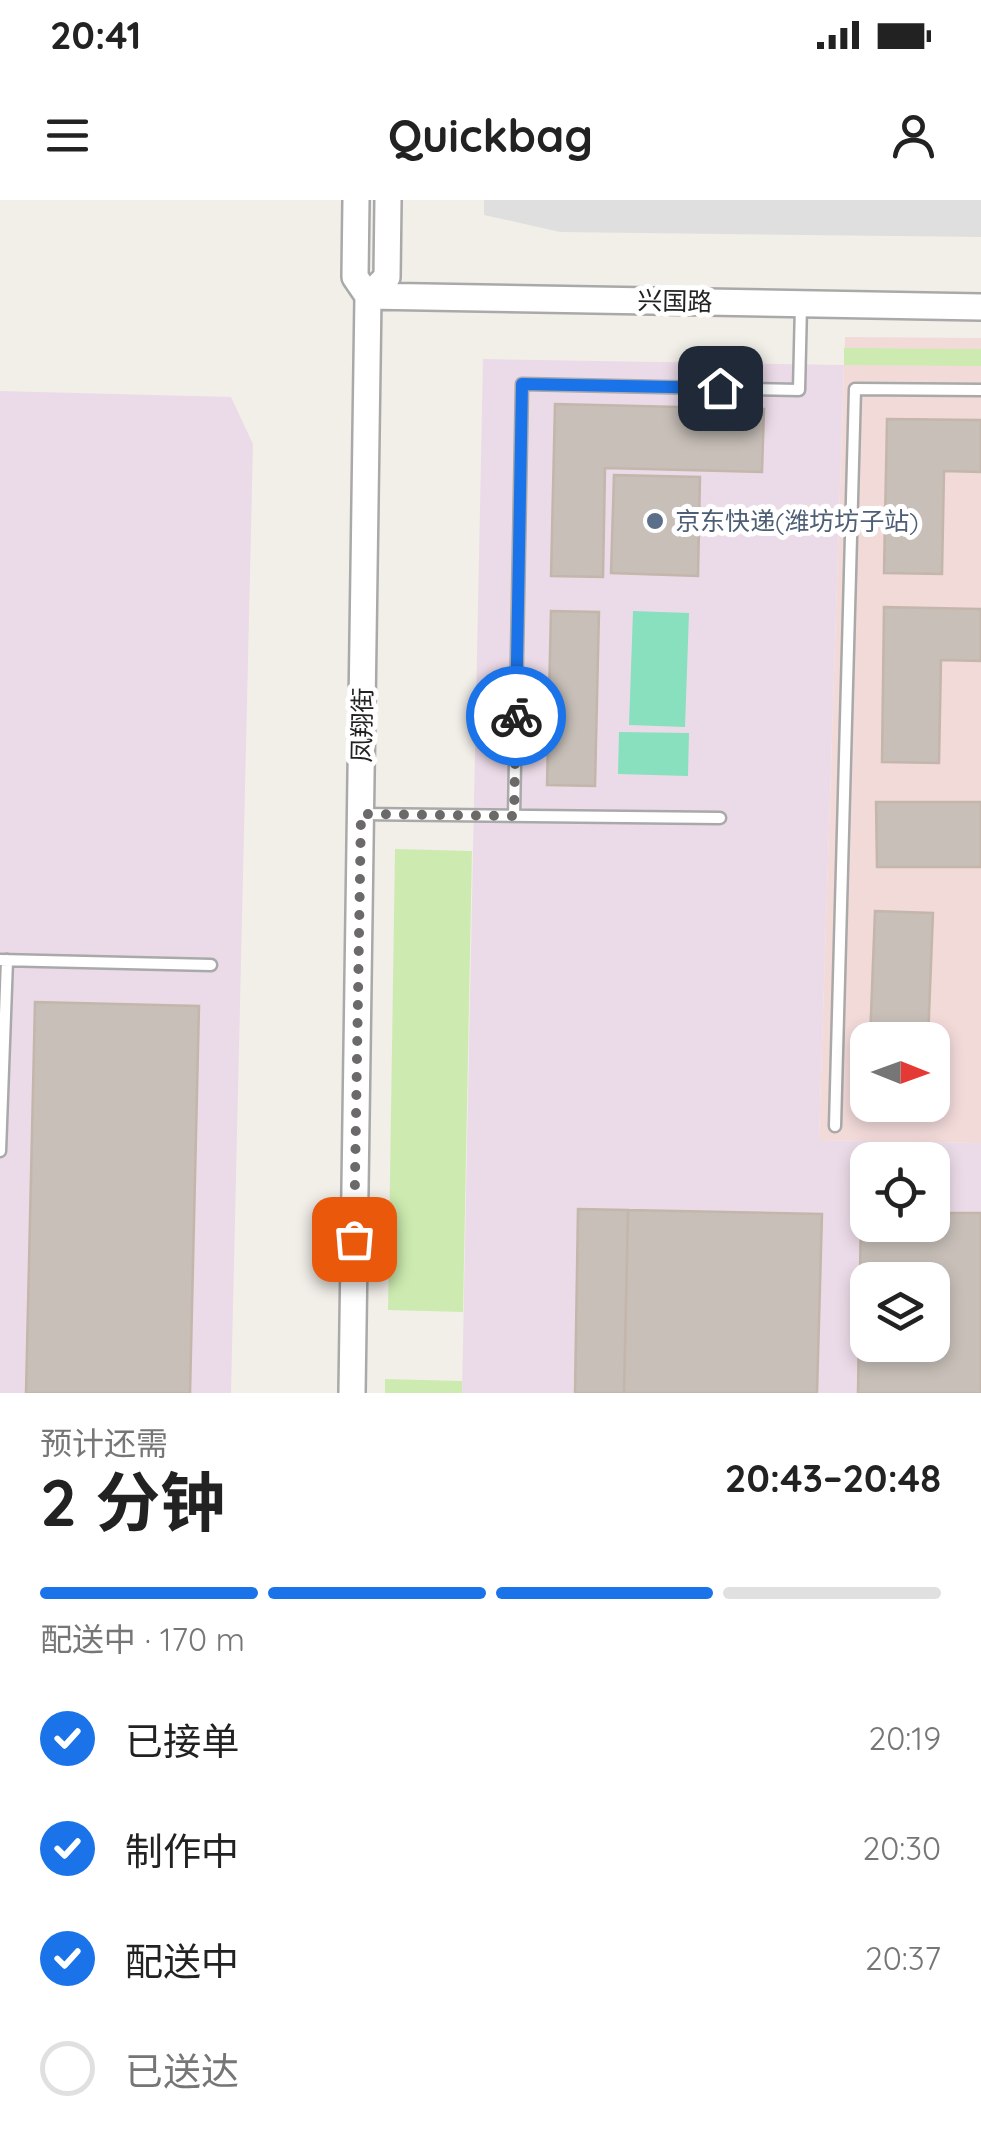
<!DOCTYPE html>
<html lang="zh">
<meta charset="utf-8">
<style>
body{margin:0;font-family:Quicksand,"Noto Sans SC",sans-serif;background:#f2f2f2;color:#222;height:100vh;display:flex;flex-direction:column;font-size:38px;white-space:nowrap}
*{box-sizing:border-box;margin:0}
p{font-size:32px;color:#767676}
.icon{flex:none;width:55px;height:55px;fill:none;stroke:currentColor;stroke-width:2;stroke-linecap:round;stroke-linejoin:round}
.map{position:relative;height:1193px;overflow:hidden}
.details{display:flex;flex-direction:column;background:#fff;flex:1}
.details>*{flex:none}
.needle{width:65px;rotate:91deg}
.controls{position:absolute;left:850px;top:822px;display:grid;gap:20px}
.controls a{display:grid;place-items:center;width:100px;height:100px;border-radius:20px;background:#fff;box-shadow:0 5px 15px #0003;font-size:50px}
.pin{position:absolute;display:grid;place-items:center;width:85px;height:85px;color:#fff;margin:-42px;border-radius:20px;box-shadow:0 5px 15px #0006}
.courier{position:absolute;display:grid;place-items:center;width:100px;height:100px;margin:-50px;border:8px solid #1a73e8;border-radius:50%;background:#fff;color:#222;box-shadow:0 2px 12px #0007}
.head em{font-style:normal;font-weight:700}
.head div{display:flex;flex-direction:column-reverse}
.head{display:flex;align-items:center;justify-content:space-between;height:170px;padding:0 40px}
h1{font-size:65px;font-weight:700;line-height:75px}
.bar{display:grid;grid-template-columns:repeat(4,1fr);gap:15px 10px;align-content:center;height:120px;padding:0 40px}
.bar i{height:12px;border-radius:8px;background:#e0e0e0}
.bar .current{background:#1a73e8}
.bar p{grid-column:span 4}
ol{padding:0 40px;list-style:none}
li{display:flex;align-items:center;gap:30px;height:110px}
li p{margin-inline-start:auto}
li .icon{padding:10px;border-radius:50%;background:#1a73e8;color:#fff;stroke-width:4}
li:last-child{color:#767676}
li i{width:55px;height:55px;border:5px solid #e0e0e0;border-radius:50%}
.status{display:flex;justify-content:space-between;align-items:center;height:70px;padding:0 50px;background:#fff;direction:ltr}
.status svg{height:28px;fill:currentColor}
header{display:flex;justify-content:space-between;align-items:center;height:130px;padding:0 40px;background:#fff;font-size:45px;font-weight:700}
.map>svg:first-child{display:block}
.residential{fill:#e0dfdf}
.commercial{fill:#f2dad9;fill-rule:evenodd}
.industrial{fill:#ebdbe8;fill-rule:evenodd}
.grass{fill:#cdebb0}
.pitch{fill:#88e0be}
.building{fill:#c7bfb8;stroke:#c4b6ab;stroke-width:2.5;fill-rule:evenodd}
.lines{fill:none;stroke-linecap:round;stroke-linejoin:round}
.service-casing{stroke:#a9a9a9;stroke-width:15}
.tertiary-casing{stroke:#a9a9a9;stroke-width:30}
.service{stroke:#fff;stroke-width:10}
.tertiary{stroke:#fff;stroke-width:25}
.done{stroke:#6b6a68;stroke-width:10;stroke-dasharray:0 18}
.route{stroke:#1a73e8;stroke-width:12}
.service-dot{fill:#5c6f8a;stroke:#fff;stroke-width:4}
.labels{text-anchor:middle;stroke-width:10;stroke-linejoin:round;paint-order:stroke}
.street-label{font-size:25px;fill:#222;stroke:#fff}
.service-label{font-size:25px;fill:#4e5e75;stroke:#fff;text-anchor:start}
</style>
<div class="status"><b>20:41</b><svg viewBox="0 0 49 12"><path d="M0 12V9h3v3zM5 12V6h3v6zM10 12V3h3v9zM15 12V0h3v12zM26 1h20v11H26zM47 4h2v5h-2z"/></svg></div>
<header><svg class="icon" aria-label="menu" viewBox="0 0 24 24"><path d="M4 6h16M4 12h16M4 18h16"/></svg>Quickbag<svg class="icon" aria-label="person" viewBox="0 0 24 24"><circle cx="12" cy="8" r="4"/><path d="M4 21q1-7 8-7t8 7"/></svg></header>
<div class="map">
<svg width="981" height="1193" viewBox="0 0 981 1193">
<rect width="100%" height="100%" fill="#f2efe9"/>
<path class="residential" d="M484,0h497v37l-421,-5 -76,-17z"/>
<path class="commercial" d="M845,137l136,1v805l-162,-3zM868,840h64v65h-64z"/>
<path class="industrial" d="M483,159l361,6 -25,775 162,3v250h-519zM868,960h64v65h-64zM868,1080h64v65h-64z
M0,191l231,6 22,47 -22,949h-231z"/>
<path class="grass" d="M844,148l137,1v17l-137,-1z
M395,649l77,2 -9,461 -75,-2z
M385,1179l77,2v12h-77z"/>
<path class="pitch" d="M633,411l56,2 -4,114 -56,-2z
M619,532l70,1 -1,43 -70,-2z"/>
<path class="building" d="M555,204l209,5 -2,63 -157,-4 -2,109 -52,-1z
M887,219l94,1v52l-37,-1 -2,103 -58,-1z
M614,275l86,2 -2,99 -87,-3z
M884,407l97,2v52l-40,-1 -2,103 -57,-1z
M551,411l48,1 -4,174 -48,-1z
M876,602h105v65h-104z
M875,711l58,2 -5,127h-58z
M35,802l164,4 -9,387h-164z
M578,1009l50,1 -4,183h-49z
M628,1010l194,4 -5,179h-193z
M861,1012h7v13h64v-12h49v180h-123zM868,1080h64v65h-64z"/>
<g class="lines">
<g class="service-casing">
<path id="service" d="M361,614l359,4
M514,616l8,-432 277,6 2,-85
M0,760l211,5
M835,926l20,-737 126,1
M0,951l7,-191"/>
</g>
<g class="tertiary-casing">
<path id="tertiary" d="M368,96l613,11
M368,96l19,-19 1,-77
M352,1193l16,-1097 -13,-19 1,-77"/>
</g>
<use href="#service" class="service"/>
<use href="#tertiary" class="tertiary"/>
</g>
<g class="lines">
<path class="done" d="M354,1039l7,-425 153,2 2,-100"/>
<path class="route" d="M516,516l6,-332 198,4"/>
</g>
<circle class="service-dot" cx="655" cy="321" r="10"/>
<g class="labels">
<g class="street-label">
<text transform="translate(675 101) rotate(1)" y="9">兴国路</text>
<text transform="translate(362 525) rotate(-89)" y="9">凤翔街</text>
</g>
<g class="service-label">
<text x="675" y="330">京东快递(潍坊坊子站)</text>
</g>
</g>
</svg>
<div class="controls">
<a><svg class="needle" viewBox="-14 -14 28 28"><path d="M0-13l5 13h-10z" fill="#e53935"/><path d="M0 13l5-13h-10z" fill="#767676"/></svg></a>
<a><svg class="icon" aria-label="locate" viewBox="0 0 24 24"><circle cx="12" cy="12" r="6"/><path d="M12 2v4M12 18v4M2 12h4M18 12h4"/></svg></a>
<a><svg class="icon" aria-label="layers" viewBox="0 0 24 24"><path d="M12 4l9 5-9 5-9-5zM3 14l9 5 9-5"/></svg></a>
</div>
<div class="pin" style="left:354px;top:1039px;background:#ea580c"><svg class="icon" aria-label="bag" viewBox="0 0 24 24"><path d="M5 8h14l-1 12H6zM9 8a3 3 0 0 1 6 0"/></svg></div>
<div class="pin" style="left:720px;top:188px;background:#1f2937"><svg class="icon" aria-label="home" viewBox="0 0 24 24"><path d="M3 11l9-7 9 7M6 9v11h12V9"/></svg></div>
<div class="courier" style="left:516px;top:516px"><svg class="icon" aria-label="bike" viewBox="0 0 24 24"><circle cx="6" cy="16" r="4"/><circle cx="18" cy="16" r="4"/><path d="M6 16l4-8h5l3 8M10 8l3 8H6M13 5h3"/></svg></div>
</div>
<section class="details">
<div class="head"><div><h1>2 分钟</h1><p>预计还需</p></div><em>20:43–20:48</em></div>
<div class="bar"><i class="current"></i><i class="current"></i><i class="current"></i><i></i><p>配送中 · 170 m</p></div>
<ol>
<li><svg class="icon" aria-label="check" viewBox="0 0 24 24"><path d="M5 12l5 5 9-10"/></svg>已接单<p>20:19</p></li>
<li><svg class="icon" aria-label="check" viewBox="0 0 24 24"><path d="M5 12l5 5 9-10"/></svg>制作中<p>20:30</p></li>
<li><svg class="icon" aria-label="check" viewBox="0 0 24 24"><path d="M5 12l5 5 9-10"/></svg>配送中<p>20:37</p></li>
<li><i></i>已送达</li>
</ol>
</section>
